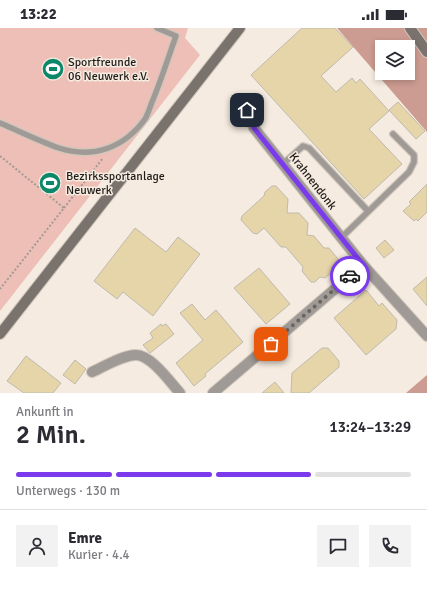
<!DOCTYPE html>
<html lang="de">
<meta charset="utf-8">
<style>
body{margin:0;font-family:Signika,sans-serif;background:#f2f2f3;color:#2b2b33;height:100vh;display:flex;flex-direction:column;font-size:15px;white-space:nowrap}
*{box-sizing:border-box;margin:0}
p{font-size:13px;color:#7c7c81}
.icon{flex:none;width:22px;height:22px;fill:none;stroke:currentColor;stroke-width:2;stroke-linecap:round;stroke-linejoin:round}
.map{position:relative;height:365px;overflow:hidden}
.sheet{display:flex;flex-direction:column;background:#fff;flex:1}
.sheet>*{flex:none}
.tools{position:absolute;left:375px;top:12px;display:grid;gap:8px}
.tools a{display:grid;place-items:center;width:40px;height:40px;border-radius:0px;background:#fff;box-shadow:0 2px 6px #0003;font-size:20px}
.pin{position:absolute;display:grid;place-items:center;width:34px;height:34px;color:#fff;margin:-17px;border-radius:8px;box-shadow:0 2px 6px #0006}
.courier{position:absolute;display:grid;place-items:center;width:40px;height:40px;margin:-20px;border:3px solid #7c3aed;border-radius:50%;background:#fff;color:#222;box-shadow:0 1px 5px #0007}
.overview em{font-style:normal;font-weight:600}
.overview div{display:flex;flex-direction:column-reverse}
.overview{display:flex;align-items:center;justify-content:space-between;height:68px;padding:0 16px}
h1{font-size:26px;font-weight:600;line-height:30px}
.bar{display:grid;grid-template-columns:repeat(4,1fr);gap:6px 4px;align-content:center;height:48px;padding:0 16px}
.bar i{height:5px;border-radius:3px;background:#e1e1e2}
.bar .on{background:#7c3aed}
.bar p{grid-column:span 4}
.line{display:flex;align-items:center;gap:10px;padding:0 16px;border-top:1px solid #e1e1e2}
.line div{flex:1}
.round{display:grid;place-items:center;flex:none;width:42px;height:42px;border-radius:0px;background:#f2f2f3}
.status{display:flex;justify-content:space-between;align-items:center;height:28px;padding:0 20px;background:#fff;direction:ltr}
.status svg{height:11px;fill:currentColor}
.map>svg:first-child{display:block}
.green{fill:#eebfb6}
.forest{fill:#cc9b91;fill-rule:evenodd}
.building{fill:#e6d5a9;stroke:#bfbaae}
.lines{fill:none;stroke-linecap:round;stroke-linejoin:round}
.lane-casing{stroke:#cfc6bc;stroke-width:8}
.street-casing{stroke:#cfc6bc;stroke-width:12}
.secondary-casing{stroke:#cfc6bc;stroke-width:12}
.path{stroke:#a39b93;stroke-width:2;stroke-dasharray:2 2;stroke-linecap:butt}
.lane{stroke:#9f9a96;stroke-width:5.5}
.street{stroke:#9f9a96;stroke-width:10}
.secondary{stroke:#7a726d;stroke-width:10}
.done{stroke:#6b655f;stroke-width:4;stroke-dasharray:0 7.2}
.route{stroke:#7c3aed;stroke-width:5}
.labels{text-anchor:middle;stroke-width:3;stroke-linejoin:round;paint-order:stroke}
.poi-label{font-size:12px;fill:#211d19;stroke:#f5ebe0;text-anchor:start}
.street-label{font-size:12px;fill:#211d19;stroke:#f5ebe0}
</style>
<div class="status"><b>13:22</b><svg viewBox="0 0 49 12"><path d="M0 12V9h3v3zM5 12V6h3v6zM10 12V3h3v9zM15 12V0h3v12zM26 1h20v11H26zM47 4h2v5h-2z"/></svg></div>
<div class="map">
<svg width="427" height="365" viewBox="0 0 427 365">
<rect width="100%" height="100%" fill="#f5ebe0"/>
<path class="green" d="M0,0h188l-3,10 15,17 -200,256z"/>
<path class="forest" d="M337,0h90v104zM382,19h26v26h-26z
M427,347v18h-21z"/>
<path class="building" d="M302,0h33l18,19 -32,29 15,16 16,-14 4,5 4,-4 29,32 -20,18 33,35 -38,35 -113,-124z
M398,74l27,29 -9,8 -27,-29z
M427,156v28l-9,9 -2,-2 -2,2 -11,-10 8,-7 -2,-2z
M272,158h4l12,13 -1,14h12l9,10 -1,12 7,1 10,12h5l9,11 -1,4 -5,4v5l-7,6 -5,-1 -5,5h-4l-9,-11 1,-4 -17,-20h-5l-17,-19 -7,6 -4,-1 -12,-13 1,-4 22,-20 1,-4z
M135,200l31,24 12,-15 22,17 -47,62 -30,-24 -6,7 -23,-18z
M385,212l9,10 -10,8 -8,-10z
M259,240l31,36 -24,20 -32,-36z
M427,249v29l-14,-17z
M366,262l13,16 3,-3 15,17 -1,9 -30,26 -32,-37z
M192,276l13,16 11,-10 27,32 -38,32 1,2 -12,10 -18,-23 27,-23 -23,-27z
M161,296l1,2 4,-2 8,10 -24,19 -7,-8 10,-7 -3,-5z
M322,320h6l11,13v6l-30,26h-18l1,-20z
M26,328l35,27 -8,10h-29l-17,-12z
M75,332l11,9 -11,15 -12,-9z
M275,354l9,11h-22z"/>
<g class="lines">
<g class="lane-casing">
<path id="lane" d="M0,95c19,8 39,18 59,25 34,11 65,0 86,-29 3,-5 5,-12 7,-17 9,-21 16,-44 24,-66l-19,-8
M283,136l20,-18 6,2 59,63
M341,210l68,-66 5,-10v-7l-21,-21"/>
</g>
<g class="street-casing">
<path id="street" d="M247,83l7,17 109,137 64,71
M92,344c11,-5 31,-17 44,-17 15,0 34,27 44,38
M213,365l150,-128"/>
</g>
<g class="secondary-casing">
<path id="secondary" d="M410,0l17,24
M0,306l240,-306"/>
</g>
<path class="path" d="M0,128l64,52 -64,81
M64,180l39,-50"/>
<use href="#lane" class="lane"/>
<use href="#street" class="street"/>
<use href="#secondary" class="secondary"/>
</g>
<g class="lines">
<path class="done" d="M271,316l79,-68"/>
<path class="route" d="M247,82l7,18 109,137 -13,11"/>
</g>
<defs>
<g id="stadium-disc" transform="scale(1.15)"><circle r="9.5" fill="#0c8769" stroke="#f5ebe0"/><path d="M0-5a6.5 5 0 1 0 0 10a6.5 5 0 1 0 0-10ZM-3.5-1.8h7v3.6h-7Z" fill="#fff"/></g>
</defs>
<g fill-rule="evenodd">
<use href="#stadium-disc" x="53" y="41"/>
<use href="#stadium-disc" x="50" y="155"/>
</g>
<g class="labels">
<g class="poi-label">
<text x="68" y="38">Sportfreunde<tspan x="68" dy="14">06 Neuwerk e.V.</tspan></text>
<text x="66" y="152">Bezirkssportanlage<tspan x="66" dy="14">Neuwerk</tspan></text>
</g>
<g class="street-label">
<text transform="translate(313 153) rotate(52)" y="4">Krahnendonk</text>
</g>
</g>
</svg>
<div class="tools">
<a><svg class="icon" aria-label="layers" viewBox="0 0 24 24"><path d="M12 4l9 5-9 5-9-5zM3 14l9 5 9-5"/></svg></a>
</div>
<div class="pin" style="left:271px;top:316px;background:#ea580c"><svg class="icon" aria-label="bag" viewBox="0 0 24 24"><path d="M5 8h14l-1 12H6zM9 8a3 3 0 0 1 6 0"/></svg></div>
<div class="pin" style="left:247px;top:82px;background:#1f2937"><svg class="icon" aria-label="home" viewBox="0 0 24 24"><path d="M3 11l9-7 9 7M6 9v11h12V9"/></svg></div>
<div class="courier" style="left:350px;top:248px"><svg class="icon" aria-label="car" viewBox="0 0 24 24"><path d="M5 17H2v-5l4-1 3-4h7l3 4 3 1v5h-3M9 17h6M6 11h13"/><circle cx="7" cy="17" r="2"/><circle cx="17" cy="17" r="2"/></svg></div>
</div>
<section class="sheet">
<div class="overview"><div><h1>2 Min.</h1><p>Ankunft in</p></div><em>13:24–13:29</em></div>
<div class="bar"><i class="on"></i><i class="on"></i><i class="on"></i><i></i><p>Unterwegs · 130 m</p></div>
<div class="line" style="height:72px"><a class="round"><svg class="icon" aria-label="person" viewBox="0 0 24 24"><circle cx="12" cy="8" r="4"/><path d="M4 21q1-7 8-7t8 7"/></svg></a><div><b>Emre</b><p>Kurier · 4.4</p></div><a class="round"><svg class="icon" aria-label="chat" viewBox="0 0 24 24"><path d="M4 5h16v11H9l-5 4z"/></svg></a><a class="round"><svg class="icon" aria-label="phone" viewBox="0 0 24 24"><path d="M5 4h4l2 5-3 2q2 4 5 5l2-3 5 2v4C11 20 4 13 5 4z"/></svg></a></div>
</section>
